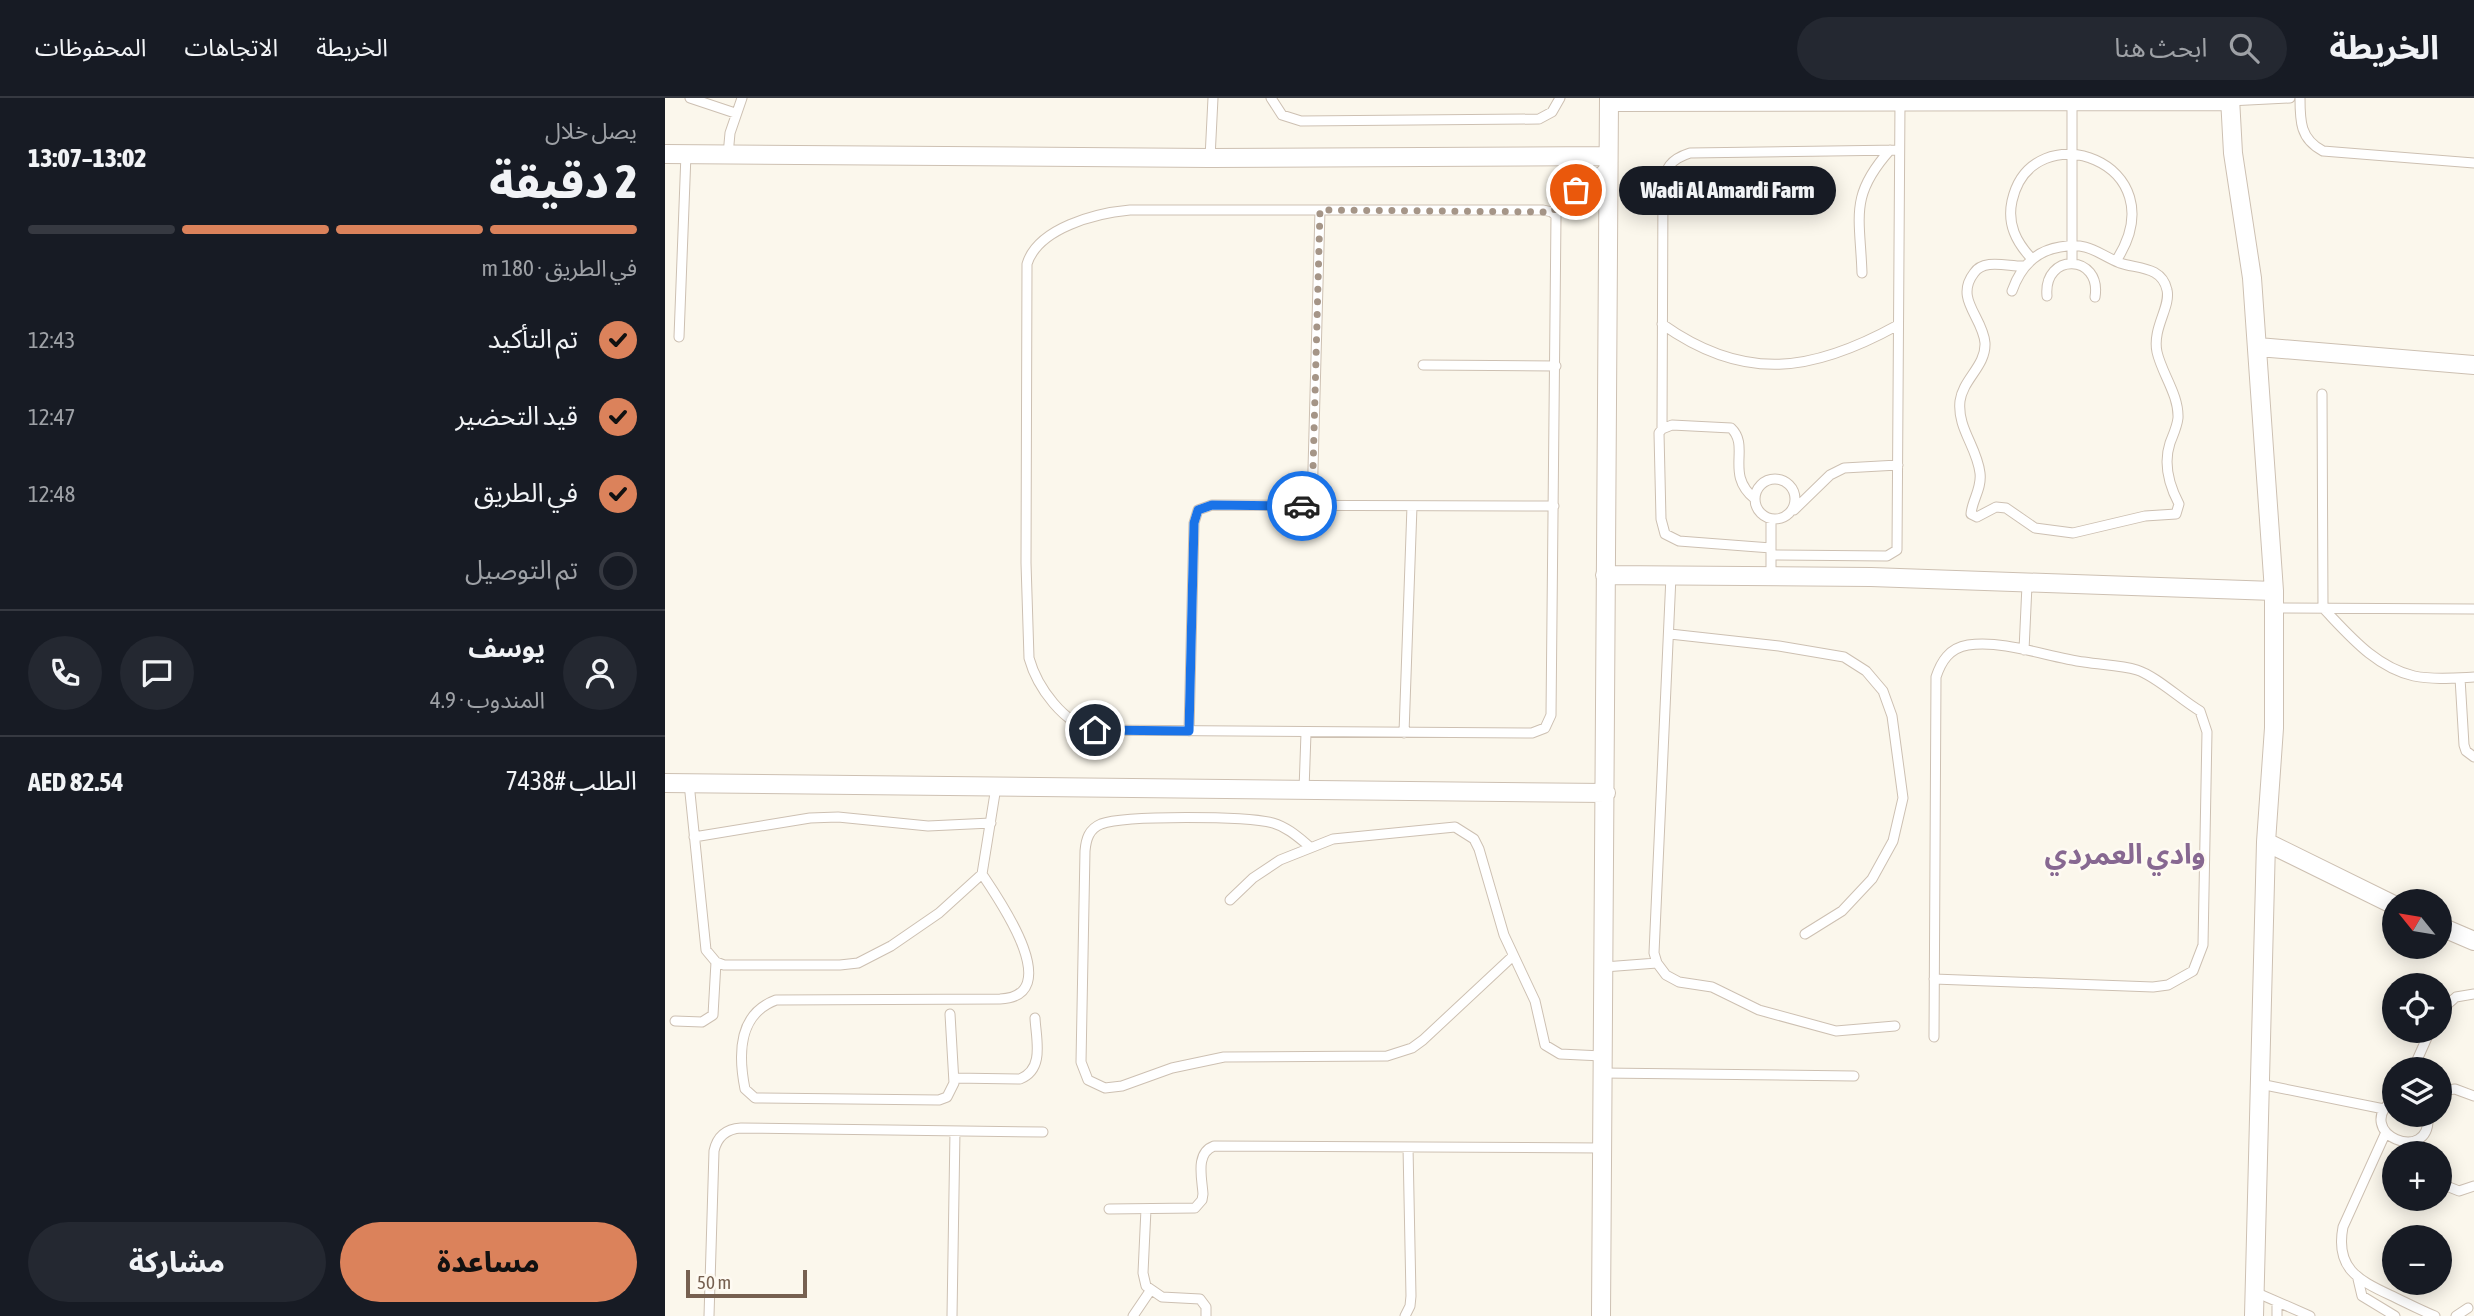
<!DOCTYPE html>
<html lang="ar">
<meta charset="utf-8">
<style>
body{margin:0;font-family:"Asap Condensed","Noto Sans Arabic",sans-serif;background:#242831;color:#f1f3f6;direction:rtl;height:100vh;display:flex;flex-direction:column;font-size:26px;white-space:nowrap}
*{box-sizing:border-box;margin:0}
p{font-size:23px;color:#9ea1a6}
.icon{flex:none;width:38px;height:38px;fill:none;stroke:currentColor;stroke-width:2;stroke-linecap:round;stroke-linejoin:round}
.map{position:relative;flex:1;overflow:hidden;direction:ltr}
.sheet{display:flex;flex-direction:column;background:#171b24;width:665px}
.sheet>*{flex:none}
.needle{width:46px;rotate:300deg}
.tools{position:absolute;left:1717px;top:791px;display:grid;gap:14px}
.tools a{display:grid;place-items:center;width:70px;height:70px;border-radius:50%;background:#171b24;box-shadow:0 4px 18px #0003;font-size:35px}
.scale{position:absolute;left:21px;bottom:18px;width:121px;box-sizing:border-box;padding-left:7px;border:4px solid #766050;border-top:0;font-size:19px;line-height:24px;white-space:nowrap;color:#766050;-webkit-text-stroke:5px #fefaf2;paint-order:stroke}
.pin{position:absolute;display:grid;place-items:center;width:60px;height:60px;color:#fff;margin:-30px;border:4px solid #fff;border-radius:50%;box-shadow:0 2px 7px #0007}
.courier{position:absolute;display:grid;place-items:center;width:70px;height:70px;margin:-35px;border:5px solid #1a73e8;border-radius:50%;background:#fff;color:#222;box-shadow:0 2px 9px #0007}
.bubble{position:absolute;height:49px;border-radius:24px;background:#171b24;box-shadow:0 4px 18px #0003;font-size:23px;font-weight:800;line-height:49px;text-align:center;direction:rtl}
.summary em{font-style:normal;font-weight:800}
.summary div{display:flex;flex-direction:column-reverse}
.summary{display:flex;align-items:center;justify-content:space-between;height:119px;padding:0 28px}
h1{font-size:46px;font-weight:800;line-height:52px}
.bar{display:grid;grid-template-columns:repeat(4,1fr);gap:10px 7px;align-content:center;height:84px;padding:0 28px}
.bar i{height:9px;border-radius:5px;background:#363941}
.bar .selected{background:#db825b}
.bar p{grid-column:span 4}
.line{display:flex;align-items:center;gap:18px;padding:0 28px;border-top:2px solid #363941}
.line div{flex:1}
.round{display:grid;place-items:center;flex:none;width:74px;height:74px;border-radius:37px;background:#242831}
ol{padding:0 28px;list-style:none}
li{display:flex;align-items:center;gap:21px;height:77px}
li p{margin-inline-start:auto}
li .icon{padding:7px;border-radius:50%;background:#db825b;color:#111;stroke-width:4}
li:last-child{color:#9ea1a6}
li i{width:38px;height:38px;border:4px solid #363941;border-radius:50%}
.primary-button{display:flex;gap:14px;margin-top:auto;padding:14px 28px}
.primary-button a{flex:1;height:80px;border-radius:42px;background:#db825b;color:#111;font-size:28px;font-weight:800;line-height:80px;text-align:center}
.primary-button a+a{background:#242831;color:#f1f3f6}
header{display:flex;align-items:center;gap:42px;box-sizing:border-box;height:98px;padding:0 35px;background:#171b24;border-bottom:2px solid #363941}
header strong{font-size:33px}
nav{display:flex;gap:38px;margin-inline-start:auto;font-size:24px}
.search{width:490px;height:63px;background:#242831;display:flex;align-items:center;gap:18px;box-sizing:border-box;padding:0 24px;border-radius:38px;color:#9ea1a6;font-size:26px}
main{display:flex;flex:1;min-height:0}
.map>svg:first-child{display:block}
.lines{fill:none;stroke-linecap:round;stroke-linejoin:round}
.lane-casing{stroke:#cdc0b2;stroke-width:11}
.street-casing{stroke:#cdc0b2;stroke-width:20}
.lane{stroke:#fff;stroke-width:9}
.street{stroke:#fff;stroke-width:18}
.done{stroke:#a59587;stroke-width:7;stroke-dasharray:0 12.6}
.route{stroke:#1a73e8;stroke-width:9}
.labels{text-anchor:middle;stroke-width:5;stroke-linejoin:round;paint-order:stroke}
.district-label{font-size:28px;font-weight:bold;fill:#876891;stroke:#fefaf2}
</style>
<header>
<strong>الخريطة</strong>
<div class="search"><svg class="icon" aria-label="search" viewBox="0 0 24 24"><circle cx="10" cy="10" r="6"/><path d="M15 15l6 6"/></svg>ابحث هنا</div>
<nav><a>الخريطة</a><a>الاتجاهات</a><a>المحفوظات</a></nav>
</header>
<main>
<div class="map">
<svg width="1809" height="1218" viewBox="0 0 1809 1218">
<rect width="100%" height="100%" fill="#fbf7ec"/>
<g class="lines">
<g class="lane-casing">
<path id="lane" d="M25,0l45,15
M606,0l11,17 19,6 238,-2 13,-7 8,-14
M1635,0c0,23 0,41 23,53l151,12
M1564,3l61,-3
M63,57l2,-22 12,-35
M545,60l3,-60
M465,112h413l9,2 4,4 -5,499 -6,13 -13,5 -437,-3c-31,-5 -58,-43 -66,-72l-3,-95 1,-299c11,-36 69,-51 103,-54z
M887,114l55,-46
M1367,161c-16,-17 -25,-35 -20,-58 20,-90 168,-39 104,60
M1407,165v-162
M1197,175c-2,-57 -13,-77 28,-123
M1347,193c8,-23 23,-40 48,-44 30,-5 36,6 60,16 17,6 42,3 47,27 4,17 -15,38 -10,62 5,22 22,43 21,66 -1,9 -5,17 -8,25 -7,21 -1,42 9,61l-3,10 -31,2 -72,17 -38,-5 -29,-20 -10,-1 -19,10 -6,-3c1,-14 11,-25 9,-41 -3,-26 -23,-45 -20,-72 3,-22 26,-35 25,-58 -2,-26 -31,-44 -11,-70 10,-15 35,-6 51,-7
M1382,198c-4,-44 55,-42 48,1
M997,226c83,59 151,48 236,1
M14,239l7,-183
M758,267l133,1
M1657,296l1,214c26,27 52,59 91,68 19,4 41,2 60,1
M997,331l1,-241c1,-20 8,-29 27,-35l209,-3
M1090 401a20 20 0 1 1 40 0a20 20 0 1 1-40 0Z
M1090,401c-31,-25 -4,-52 -24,-71l-59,-3 -10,4 -3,4 2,86 4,15 14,7 92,7
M647,408l8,-296
M1129,412l36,-35 14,-7 54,-3
M1106,457l116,1 10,-6 3,-448
M1006,478l-17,377 3,10 9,12 13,7 33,5 47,23 77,21 59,-5
M1106,479v-58
M1609,510l200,1
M1005,536l109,12 65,11 22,14 17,20 9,25 11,82 -10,43 -21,38 -30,32 -37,23
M1359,552l3,-65
M1795,580l4,67 2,6 8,6
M524,633l5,-208 4,-13 14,-5 342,1
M739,635l8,-227
M24,685l17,167 10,12 8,3h116l18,-2 33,-17 48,-33 43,-39 14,-87
M639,692l2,-57
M29,739l116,-19 28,-1 90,9 63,-3
M644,748c-11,-9 -22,-19 -36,-23 -26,-7 -148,-8 -172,1 -12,5 -15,15 -16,27l-4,211 7,18 17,8 17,-2 50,-18 52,-11 163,-1 25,-8 11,-8 90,-84
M565,802l23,-22 27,-18 53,-21 122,-12 19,12 5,10 25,86 31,66 10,44 15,9 42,2
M939,869l53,-4
M1774,914l17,-15 18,-3
M285,916l4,69 -7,14 -8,3 -184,-2 -10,-9c-7,-35 -7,-75 31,-89l224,-1c67,-3 -2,-101 -18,-125
M10,923l27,1 11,-7 3,-53
M1269,939l2,-360c5,-15 13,-29 32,-32 38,-5 79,12 116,17 18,3 36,3 53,8 19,6 44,30 63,41l7,21 -4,213 -10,26 -25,14 -15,2 -219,-8
M1748,971l17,-38
M937,975l252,3
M289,980l66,1c25,-10 16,-40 15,-61
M1595,986l124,25
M1774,993l16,-2 19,7
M1729,1001c-44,33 38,69 34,16
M1721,1034l-43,95c-8,41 15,53 47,68 15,7 30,15 45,21
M1774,1085l20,8 15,-5
M444,1111l86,-1 7,-8 1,-6c-1,-16 -8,-41 11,-48l388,2
M481,1111l-3,64 3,13 16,11 38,2 6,8v9
M1693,1181l4,17 33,20
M1590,1194l55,24
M1612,1204v14
M44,1218l5,-165c3,-14 12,-22 27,-23l302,4
M287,1218l3,-185
M468,1218l17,-25
M740,1218l5,-10 1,-10 -3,-149
M1791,1218l12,-8"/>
</g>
<g class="street-casing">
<path id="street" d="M1565,0l3,55 19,125 22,313v137l-8,114 -12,474
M944,4l620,-1
M0,56l545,4 398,-2
M1593,249l216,18
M940,477l266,2 403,14
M0,685l941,10
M1601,744l128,63
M1774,828l35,15
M936,1218l8,-1218"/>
</g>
<use href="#lane" class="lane"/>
<use href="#street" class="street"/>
</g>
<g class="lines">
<path class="done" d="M637,408h10l8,-296 232,2 24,-22"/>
<path class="route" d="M430,632l94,1 5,-208 4,-13 14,-5 90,1"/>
</g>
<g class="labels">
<g class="district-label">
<text x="1460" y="766">وادي العمردي</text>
</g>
</g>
</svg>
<div class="tools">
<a><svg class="needle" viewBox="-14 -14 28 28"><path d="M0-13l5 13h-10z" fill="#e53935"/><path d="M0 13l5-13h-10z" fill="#9ea1a6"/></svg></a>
<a><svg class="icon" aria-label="locate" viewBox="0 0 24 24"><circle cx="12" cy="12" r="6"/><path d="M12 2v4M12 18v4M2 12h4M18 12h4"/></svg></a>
<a><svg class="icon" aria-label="layers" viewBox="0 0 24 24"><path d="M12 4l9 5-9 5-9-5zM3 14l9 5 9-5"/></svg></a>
<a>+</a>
<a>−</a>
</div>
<div class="scale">50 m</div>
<div class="pin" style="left:911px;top:92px;background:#ea580c"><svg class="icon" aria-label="bag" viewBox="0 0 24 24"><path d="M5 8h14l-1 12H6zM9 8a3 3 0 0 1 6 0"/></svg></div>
<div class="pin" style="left:430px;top:632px;background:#1f2937"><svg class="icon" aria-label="home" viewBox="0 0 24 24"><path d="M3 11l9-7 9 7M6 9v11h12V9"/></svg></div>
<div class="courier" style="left:637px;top:408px"><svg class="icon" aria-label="car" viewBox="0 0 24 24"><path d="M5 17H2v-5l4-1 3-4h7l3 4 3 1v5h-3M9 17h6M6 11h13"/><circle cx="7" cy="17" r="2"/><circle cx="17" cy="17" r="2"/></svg></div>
<div class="bubble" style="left:954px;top:68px;width:217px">Wadi Al Amardi Farm</div>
</div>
<section class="sheet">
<div class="summary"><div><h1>2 دقيقة</h1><p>يصل خلال</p></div><em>13:02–13:07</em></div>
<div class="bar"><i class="selected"></i><i class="selected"></i><i class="selected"></i><i></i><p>في الطريق · 180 m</p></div>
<ol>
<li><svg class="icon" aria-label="check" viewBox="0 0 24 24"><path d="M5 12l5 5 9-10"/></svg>تم التأكيد<p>12:43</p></li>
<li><svg class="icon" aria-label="check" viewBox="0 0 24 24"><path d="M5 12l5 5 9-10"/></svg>قيد التحضير<p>12:47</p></li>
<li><svg class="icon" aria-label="check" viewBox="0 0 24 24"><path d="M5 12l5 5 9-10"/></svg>في الطريق<p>12:48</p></li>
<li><i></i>تم التوصيل</li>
</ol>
<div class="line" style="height:126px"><a class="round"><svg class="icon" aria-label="person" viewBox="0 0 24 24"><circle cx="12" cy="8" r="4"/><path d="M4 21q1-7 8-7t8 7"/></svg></a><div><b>يوسف</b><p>المندوب · 4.9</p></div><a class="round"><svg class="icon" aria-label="chat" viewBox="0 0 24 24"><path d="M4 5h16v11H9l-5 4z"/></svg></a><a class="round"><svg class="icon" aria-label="phone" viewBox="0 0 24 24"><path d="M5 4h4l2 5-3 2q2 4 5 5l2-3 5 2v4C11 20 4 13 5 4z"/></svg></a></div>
<div class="line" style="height:91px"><div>الطلب #7438</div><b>AED 82.54</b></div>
<div class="primary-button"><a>مساعدة</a><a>مشاركة</a></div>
</section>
</main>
